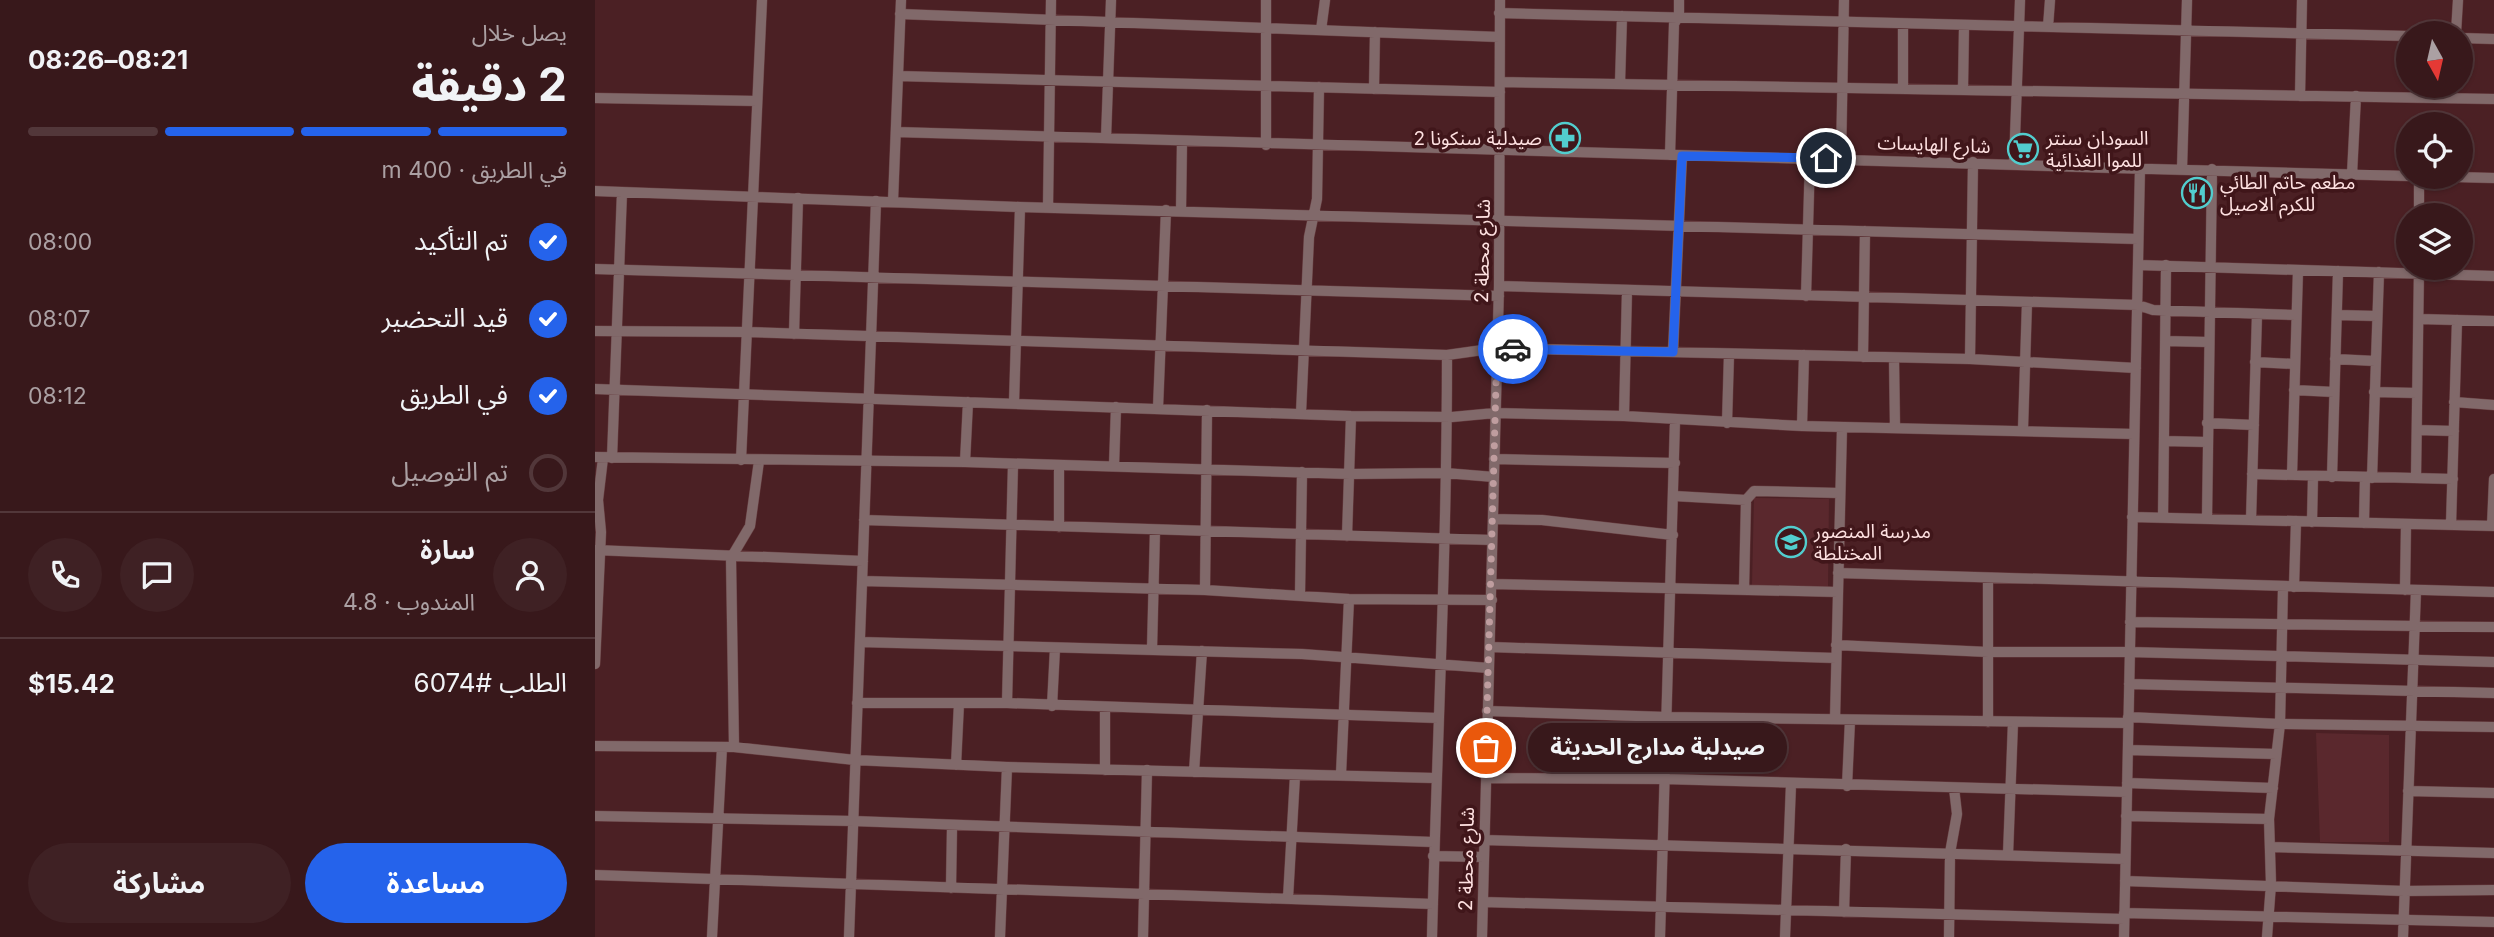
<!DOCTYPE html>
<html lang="ar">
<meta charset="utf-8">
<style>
body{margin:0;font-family:Inter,"Noto Sans Arabic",sans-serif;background:#3f2124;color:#f1f3f6;direction:rtl;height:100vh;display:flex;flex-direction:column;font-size:26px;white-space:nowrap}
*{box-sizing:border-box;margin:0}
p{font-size:23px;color:#aba0a3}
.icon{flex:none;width:38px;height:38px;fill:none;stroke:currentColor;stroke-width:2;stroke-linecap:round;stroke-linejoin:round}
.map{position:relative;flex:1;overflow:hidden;direction:ltr}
.panel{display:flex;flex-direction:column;background:#38181b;width:595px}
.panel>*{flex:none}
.needle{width:46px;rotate:172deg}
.fabs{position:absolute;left:1801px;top:21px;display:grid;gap:14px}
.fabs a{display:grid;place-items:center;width:77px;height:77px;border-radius:50%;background:#38181b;box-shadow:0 2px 5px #0004,0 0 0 2px #52373a;font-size:35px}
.pin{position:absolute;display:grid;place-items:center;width:60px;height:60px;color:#fff;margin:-30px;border:4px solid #fff;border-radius:50%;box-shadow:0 2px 7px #0007}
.courier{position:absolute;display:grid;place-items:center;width:70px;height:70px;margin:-35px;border:5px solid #2563eb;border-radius:50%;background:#fff;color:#222;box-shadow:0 2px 9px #0007}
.bubble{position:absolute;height:49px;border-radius:24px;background:#38181b;box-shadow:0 2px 5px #0004,0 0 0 2px #52373a;font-size:23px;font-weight:700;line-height:49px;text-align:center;direction:rtl}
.overview em{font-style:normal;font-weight:700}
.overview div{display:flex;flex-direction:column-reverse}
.overview{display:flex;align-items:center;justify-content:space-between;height:119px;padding:0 28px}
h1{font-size:46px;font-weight:700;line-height:52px}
.bar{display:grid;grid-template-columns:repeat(4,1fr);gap:10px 7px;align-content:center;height:84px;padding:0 28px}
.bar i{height:9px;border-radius:5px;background:#52373a}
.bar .active{background:#2563eb}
.bar p{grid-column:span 4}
.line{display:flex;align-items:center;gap:18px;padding:0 28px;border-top:2px solid #52373a}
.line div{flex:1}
.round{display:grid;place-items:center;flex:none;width:74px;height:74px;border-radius:37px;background:#3f2124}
ol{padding:0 28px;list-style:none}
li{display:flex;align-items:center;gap:21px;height:77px}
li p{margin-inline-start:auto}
li .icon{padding:7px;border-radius:50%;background:#2563eb;color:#fff;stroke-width:4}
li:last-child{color:#aba0a3}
li i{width:38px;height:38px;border:4px solid #52373a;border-radius:50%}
.cta{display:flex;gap:14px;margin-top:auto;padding:14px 28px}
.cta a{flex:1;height:80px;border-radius:42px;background:#2563eb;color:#fff;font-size:28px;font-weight:700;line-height:80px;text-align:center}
.cta a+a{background:#3f2124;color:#f1f3f6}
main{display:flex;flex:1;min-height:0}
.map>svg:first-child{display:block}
.built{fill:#5a282d}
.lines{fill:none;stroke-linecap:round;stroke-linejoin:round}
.minor-casing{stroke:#683f42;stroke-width:11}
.minor{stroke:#81696a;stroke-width:10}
.done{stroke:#bf9d9f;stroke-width:7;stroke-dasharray:0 12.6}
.route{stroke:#2563eb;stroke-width:9}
.labels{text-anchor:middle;stroke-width:7;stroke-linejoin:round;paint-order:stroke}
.poi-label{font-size:19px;fill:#fee1e1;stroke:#40161a;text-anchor:start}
.street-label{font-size:19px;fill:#fee1e1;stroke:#40161a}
</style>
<main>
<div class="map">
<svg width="1899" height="937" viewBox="0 0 1899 937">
<rect width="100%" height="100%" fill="#4b2024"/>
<path class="built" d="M1159,498l75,1 -1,88 -76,-2z
M1721,733l73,2v107h-69z"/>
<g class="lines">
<g class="minor-casing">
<path id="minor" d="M904,13l909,23
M305,14l599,23
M1453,27l2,-27
M726,30l4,-30
M1861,33l2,-33
M1866,38l33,1
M303,76l602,16
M905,82l994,17
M1025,83l2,-67
M1308,88v-63
M779,89l1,-57
M1368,89l1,-62
M1705,96l2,-96
M0,98l162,3
M301,132c504,17 1008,30 1512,44
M511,138l5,-138
M671,145v-145
M1075,155l4,-131 5,-9v-15
M1246,158l3,-158
M1419,164l6,-164
M1587,169l5,-169
M1757,174l4,-78
M1824,177v38
M1860,177l39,1
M0,191l425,16 1118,32
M298,201l8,-201
M453,207l3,-207
M586,211l1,-70
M1543,265l356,11
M0,269l904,27
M904,286l639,19 15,5 143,5
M1211,296l4,-138
M1742,315l40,1
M1824,319l75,2
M0,331l151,1 701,23 50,-7 473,11 166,9
M199,334l4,-136
M1570,341l43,1
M1078,352l9,-196
M1268,357l2,-126
M1299,358l1,69
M1375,359l3,-197
M1740,359l40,2
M1660,362l40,2
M0,389l756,27 101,1 43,-4 129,3 178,10 332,8
M1699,390l40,2
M1779,392l43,1
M1859,402l40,3
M419,403l6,-196
M563,408l8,-198
M706,413l8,-176 8,-38 2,-112
M1029,416l3,-126
M1132,423l2,-69
M1612,423l47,2
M1207,426l2,-71
M1428,429l4,-127
M1822,430l37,1
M1569,441l43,1
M0,457l370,5 385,12 95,-1 49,4
M17,458l10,-266
M899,459l181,4
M146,460l21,-460
M370,462l3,-60
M519,466l2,-59
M1657,474l201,5
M1697,475l6,-205
M1737,477l6,-206
M1777,478l7,-206
M1821,478l3,-210
M1079,496l72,4 8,-9 85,2
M1537,517l362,9
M1568,518l3,-253
M898,519l49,1 131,15
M1612,519l5,-350
M269,520l628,20
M1656,520l6,-206
M1717,522l1,-46
M1769,523l1,-45
M1856,525l6,-205
M1897,526l2,-47
M464,527v-62
M752,536l4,-120
M0,550l268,11
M1243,573l656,19
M267,581l343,9 144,9 143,1
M896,584l347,8
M1699,587l2,-66
M610,590l2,-180
M1149,590l2,-90
M1810,590l1,-66
M705,595l2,-123
M1535,622l364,5
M265,642l442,12 187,14
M1241,645l152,7h142l364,10
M895,647l346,11
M557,649l3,-119
M0,664l6,-132 -3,-32 5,-42
M1534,684l365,9
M262,703h150l431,15
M412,703l6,-239
M457,706l3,-58
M892,711l179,6 462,6
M1533,717l152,7 214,3
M1240,719l7,-292
M1393,722v-142
M0,746l139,1 121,13 152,7 427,11
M139,747l-3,-189 19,-32 9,-65
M1533,750l148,4
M361,765l3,-62
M510,770v-61
M599,772l8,-121
M746,774l8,-175
M891,778l178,1 463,13
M1532,783l146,5
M1252,786l3,-66
M1813,791l86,2
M0,816l258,5 580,21
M1531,816l143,3
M889,840l641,19
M1676,847l223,6
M1413,855l5,-133
M838,856l51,1
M0,875l838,29
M1530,881l279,10 90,-1
M356,888l1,-61
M693,898l7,-122
M888,902l641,17
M1249,912l2,-63
M1529,913l370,9
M117,937l10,-190
M254,937l27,-736
M405,937l7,-170
M548,937l4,-167
M837,937c5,-194 15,-388 15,-582
M887,937l17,-651 1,-286
M1065,937l15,-517
M1190,937l6,-153
M1354,937l1,-84 7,-39 -3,-26
M1529,937l16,-770
M1672,937l4,-53 -2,-65 11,-95 3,-137
M1808,937l13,-347"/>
</g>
<use href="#minor" class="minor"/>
</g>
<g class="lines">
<path class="done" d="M891,748l11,-400 16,1"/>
<path class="route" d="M918,349l160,3 9,-196 144,2"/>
</g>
<defs>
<g id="pharmacy-ring" transform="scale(1.575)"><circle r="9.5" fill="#40161a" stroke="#52cdce" stroke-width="1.5"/><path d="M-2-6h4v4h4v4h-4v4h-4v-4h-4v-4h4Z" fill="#52cdce"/></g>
<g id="supermarket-ring" transform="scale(1.575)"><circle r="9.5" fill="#40161a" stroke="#52cdce" stroke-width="1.5"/><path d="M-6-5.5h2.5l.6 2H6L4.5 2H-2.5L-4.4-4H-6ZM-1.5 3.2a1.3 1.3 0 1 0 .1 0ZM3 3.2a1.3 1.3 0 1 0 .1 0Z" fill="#52cdce"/></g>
<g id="restaurant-ring" transform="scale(1.575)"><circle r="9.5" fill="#40161a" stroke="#52cdce" stroke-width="1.5"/><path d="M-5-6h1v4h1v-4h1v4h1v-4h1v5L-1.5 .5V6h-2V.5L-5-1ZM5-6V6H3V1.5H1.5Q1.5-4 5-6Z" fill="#52cdce"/></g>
<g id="school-ring" transform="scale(1.575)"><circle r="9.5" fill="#40161a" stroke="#52cdce" stroke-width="1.5"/><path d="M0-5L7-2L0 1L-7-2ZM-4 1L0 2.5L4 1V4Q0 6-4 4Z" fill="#52cdce"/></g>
</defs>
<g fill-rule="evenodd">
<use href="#pharmacy-ring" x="970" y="138"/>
<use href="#supermarket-ring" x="1428" y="149"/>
<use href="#restaurant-ring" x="1602" y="193"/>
<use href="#school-ring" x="1196" y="542"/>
</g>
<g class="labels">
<g class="poi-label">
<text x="947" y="145" text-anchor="end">صيدلية سنكونا 2</text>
<text x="1451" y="145">السودان سنتر<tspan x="1451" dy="22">للموا الغذائية</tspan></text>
<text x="1625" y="189">مطعم حاتم الطائي<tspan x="1625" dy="22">للكرم الاصيل</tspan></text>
<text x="1219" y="538">مدرسة المنصور<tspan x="1219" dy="22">المختلطة</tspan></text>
</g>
<g class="street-label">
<text transform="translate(1339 144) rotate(2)" y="7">شارع الهايسات</text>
<text transform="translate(887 251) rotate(-89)" y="7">شارع محطة 2</text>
<text transform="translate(871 859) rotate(-89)" y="7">شارع محطة 2</text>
</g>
</g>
</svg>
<div class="fabs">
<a><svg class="needle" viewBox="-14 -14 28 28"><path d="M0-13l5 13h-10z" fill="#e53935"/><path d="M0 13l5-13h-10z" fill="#aba0a3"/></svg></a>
<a><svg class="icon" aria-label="locate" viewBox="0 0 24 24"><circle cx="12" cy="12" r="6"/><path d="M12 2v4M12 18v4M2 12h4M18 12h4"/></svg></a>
<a><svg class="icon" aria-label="layers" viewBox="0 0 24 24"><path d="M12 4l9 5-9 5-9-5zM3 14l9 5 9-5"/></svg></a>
</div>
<div class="pin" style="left:891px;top:748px;background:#ea580c"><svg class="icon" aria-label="bag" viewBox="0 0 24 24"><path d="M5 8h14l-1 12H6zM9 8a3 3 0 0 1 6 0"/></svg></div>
<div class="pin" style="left:1231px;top:158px;background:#1f2937"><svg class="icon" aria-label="home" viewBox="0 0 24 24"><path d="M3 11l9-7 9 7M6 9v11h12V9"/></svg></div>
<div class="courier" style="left:918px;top:349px"><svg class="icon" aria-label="car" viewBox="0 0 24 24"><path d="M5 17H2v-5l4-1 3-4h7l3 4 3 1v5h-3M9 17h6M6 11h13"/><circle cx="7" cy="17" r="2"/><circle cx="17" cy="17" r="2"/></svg></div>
<div class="bubble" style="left:933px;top:723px;width:259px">صيدلية مدارج الحديثة</div>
</div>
<section class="panel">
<div class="overview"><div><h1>2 دقيقة</h1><p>يصل خلال</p></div><em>08:21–08:26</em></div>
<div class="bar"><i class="active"></i><i class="active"></i><i class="active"></i><i></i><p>في الطريق · 400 m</p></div>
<ol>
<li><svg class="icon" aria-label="check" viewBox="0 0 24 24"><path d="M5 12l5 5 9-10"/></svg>تم التأكيد<p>08:00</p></li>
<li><svg class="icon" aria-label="check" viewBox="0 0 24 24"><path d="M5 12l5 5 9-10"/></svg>قيد التحضير<p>08:07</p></li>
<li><svg class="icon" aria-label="check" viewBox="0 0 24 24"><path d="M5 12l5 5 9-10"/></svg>في الطريق<p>08:12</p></li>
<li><i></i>تم التوصيل</li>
</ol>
<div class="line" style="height:126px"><a class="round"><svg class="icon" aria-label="person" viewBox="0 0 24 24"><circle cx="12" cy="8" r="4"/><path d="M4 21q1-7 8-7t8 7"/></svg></a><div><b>سارة</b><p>المندوب · 4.8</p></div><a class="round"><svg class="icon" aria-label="chat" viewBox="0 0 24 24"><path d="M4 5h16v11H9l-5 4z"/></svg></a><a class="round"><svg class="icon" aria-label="phone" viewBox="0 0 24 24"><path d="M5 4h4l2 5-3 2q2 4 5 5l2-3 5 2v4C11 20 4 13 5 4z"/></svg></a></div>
<div class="line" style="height:91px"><div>الطلب #6074</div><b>$15.42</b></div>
<div class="cta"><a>مساعدة</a><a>مشاركة</a></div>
</section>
</main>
